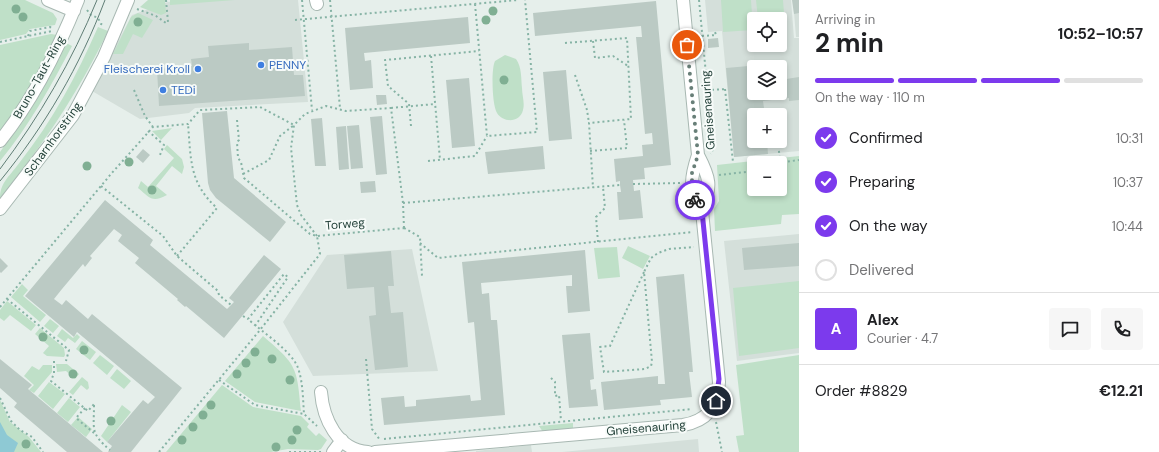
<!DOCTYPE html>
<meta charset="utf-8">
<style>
body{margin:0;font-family:"DM Sans",sans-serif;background:#f6f6f6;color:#202124;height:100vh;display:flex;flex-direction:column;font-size:15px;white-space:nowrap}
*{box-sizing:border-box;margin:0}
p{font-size:13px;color:#757577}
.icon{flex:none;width:22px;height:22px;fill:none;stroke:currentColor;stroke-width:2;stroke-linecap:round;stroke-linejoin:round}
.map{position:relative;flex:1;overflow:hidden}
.details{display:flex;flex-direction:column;background:#fff;width:360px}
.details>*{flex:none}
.fabs{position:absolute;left:747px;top:12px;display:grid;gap:8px}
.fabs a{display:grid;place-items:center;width:40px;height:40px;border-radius:4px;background:#fff;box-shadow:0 2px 6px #0003;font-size:20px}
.pin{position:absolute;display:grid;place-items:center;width:34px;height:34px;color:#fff;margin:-17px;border:2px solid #fff;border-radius:50%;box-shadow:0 1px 4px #0007}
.courier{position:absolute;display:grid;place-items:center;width:40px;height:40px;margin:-20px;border:3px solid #7c3aed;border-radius:50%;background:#fff;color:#222;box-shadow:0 1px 5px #0007}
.head em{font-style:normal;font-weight:700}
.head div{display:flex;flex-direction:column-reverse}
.head{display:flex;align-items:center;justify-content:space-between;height:68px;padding:0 16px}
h1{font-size:26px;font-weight:700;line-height:30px}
.bar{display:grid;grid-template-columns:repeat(4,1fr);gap:6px 4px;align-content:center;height:48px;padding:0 16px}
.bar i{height:5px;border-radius:3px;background:#e0e0e0}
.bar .active{background:#7c3aed}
.bar p{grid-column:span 4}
.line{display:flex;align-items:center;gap:10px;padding:0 16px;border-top:1px solid #e0e0e0}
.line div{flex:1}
.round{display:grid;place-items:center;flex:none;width:42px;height:42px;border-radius:4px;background:#f6f6f6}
ol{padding:0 16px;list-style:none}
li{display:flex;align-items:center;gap:12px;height:44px}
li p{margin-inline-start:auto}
li .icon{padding:4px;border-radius:50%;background:#7c3aed;color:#fff;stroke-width:4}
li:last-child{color:#757577}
li i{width:22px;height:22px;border:2px solid #e0e0e0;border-radius:50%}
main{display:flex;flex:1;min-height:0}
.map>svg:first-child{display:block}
.built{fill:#d4dfda;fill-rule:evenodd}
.green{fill:#bfe0c8;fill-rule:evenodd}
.water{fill:#8ec9d4}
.building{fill:#bbcac4}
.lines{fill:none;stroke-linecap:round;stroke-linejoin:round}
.minor-casing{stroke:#a8b8b2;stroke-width:14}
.path{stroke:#86b3a5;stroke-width:2;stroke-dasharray:2 3;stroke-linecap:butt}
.minor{stroke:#fff;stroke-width:12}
.tram{stroke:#5f7d75;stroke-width:1}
.tree{fill:#80af93}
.done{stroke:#687f78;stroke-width:4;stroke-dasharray:0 7.2}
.route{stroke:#7c3aed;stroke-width:5}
.shop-dot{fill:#3f7fe0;stroke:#f7fbf9;stroke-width:1.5}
.labels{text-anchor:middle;stroke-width:4;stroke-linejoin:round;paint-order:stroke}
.shop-label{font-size:12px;fill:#366cbe;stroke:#f7fbf9;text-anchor:start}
.street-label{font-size:12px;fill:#24423a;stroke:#f7fbf9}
</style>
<main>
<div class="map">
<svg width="799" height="452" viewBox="0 0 799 452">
<rect width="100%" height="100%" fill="#e6efeb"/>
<path class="built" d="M188,0h110l10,102 -113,6 -6,5 -49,6 -48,-28 40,-76 36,-13z
M705,0h86l3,38h5v113l-65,6 -12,-126 -14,1zM754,19h26v26h-26zM754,67h26v26h-26zM754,115h26v26h-26z
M793,0h6v37h-3z
M799,234v119l-62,8 -13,-120z
M412,249l26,122 -125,5 -30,-54 44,-67z
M698,439l1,13h-137z
M531,445l1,7h-56v-1z"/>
<path class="green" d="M0,0h25l28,13 4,6 -2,6 -25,4 -4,5 -26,6z
M148,0h17l1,13 -5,2 -21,-8z
M170,0h65l-65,5z
M721,0h30l2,30 -30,2z
M756,0h27l3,39 -6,1v-21h-22z
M138,13l15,7 -11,18 -9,-4 -10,20h-10l18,-37z
M98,27l10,4c-30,62 -64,113 -108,167 0,-16 11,-23 20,-36 33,-42 57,-87 78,-135z
M51,34l6,1 -26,55 -31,41v-86z
M66,43l6,3c-21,40 -43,80 -72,115v-9l26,-37z
M505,55l11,4c6,8 5,20 6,29 0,7 3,15 1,22 -3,13 -20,13 -26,3 -5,-8 -6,-44 -2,-52z
M172,128l-11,12 -9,-9z
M167,145l15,14 2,8 -2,7 -10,-8 -16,20 11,9c-15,8 -17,3 -29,-7l3,-7 7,6 26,-29 -10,-9z
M799,156v58l-17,1 -1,9 -66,7 -1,-22 5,-8 -2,-36zM754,163h26v26h-26z
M628,246l22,10 -7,13 -21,-11z
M617,247l3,30 -22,2 -4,-31z
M799,281v67l-60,8 -6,-68z
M22,284l6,6 -5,6 23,19 -6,7 -29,-25z
M7,301l29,24 -5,6 -21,-16 -6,6 -4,-3v-8z
M50,319l9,7 -6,7 -9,-7z
M40,328l24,20 1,7 -1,2 -17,-1 -4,-3 6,-7 -14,-12z
M62,329l11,9 4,-4 3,3 -5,6 -7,-5 -3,4 -8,-6z
M263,336c34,29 34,31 38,75l-46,-9 -30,-21z
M82,341l14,11 -6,8 -14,-11z
M100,355l14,11 -7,9 -14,-12z
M799,355v97h-60l-3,-16 8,-1 -8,-70z
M56,364h11l12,10 -4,5 -9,-8 -9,1z
M43,365h9v7l-18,21 -5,-3 5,-5 -10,-9 8,-10 7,4z
M117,369l14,12 -7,8 -14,-11z
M82,377l6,5 1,6 -2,2 -6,-5 -8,10 -4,-3z
M49,382l16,12 -12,15 -15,-13z
M222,385l31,22 48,9 8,8 -2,3 9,9 3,-3 8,7 -6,9 -3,1 -30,-1 -17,3h-105z
M69,398l11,9 -12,15 -11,-9z
M0,400l10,22 19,15 12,15h-41z
M122,405l9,7 -24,30 -6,-6z
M78,417l14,12 -6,8 -15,-12z
M573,423v6l-30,3 -4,-6z"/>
<path class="water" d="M0,422l7,13 11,8 -4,9h-14z"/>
<path class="building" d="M792,0h7v13l-5,1z
M656,1l15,164 -27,3 1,11 -12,1 1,11 6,-1 3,28 -24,2 -2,-28h4l-1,-7v-4l-4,1 -2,-23 29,-3 -1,-11 11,-1 -1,-11 -7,1 -9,-97h6l-1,-11 -106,10 -2,-23z
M468,17l2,26 -106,10 1,8 6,-1 2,28 -23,2 -5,-62z
M718,38l1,9 -11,1v-9z
M249,43v7l43,-3 2,28h9l2,21 -146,10 -2,-37 35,-3 -1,-7 18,-2 -1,-11z
M760,65v2h-6v26h26v-13l19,-3v23l-10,1v-3l-26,3 2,14h-11v26h13l1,13 -34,3 -8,-89z
M566,70l6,69 -23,2 -6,-69z
M469,78l6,68 -23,2 -6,-68z
M376,95h10l1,9 -10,1z
M227,111l7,67 52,44 -16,20 -54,-44 -6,-8 -2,-7 -6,-70z
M382,116l5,58 -11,1 -6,-58z
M322,118l4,48h-11l-4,-47z
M359,125l4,43 -12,1 -4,-43z
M346,126l3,43 -10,1 -3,-43z
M543,146l2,23 -57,5 -3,-22z
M143,149l7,6 -7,8 -7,-6z
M375,181l1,11 -15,1 -1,-11z
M105,200l48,40 -3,5 77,64 7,-7 -5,-4 35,-43 17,14 -57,69 -38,-32 -1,1 -8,-7 1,-1 -43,-36 4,-5 -21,-17 4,-6 -8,-6 -24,27 2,2 -7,9 -2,-3 -21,25 -8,10 8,6 4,-5 22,19 4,-5 90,74 -51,64h-23l4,-6 -5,-4 36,-42 5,4 7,-7 -78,-65 -3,5 -49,-41z
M799,243v23l-55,4 -2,-22z
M585,250l5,61 -22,2 -2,-27h6v-11l-91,8 1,11 7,-1 2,27h6l8,95 -121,10 -3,-27 23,-2 1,11 11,-1v-6l54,-5 1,6 10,-1 -7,-78 -6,1 -6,-61z
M391,251l3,35h-6l3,27 12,-1 5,55 -33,3 -6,-54 7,-1 -2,-28 -27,2 -3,-34z
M0,258l8,8 -7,7 -1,-1z
M684,274l9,98h-4l3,25 -32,3 1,5 -57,5 -3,-28 57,-6v8h7l-9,-107z
M590,333l4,46 -4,1 1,10 5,-1 2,17 -29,2 -7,-73z
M0,359l32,26 -4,4 75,63h-36l-53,-45 3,-4 -17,-15z"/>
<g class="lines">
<g class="minor-casing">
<path id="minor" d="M48,0l26,11
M316,0l1,4
M0,141c34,-42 58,-91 78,-141
M698,155c12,23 14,31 4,56
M0,209l73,-94 31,-58 24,-57
M321,392c2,26 16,58 47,60
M333,452l9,-12
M375,452l308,-27c24,-4 35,-18 36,-43l-17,-171c-13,-22 -12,-32 -4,-56l-15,-155"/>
</g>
<path class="path" d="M166,0l2,22
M302,0l10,110
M330,0l10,108
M699,0l14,149 -2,5
M475,4l12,132 50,-4 -12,-132
M137,9l19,7 10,7
M87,10l4,5 7,3 3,6 3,1
M295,20l223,-20
M28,36l2,-5 20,-4 2,1
M702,36l14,-1 -1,-3
M593,41l2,17 18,-2 15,10
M0,42l52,-11
M565,43l62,-5 4,81 -42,4 4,65
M431,56l9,104
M575,75l12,35 2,13
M725,89l8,73
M134,90l11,26 8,11
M707,90l20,-1
M391,108l44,-4
M775,111v4
M237,120l2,20 -2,2 1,16 3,4 3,16 66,56 7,2 87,-8
M411,126l-2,-22 -21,-18 -3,-26 94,-9
M148,131l16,14 -4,10
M778,141l2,21
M590,151l37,-3 -3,-28
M428,161l47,-5 12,-20
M778,163l21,-3
M719,175l35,-4
M633,184l48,-1
M101,186l62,50 14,20 41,35 1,4 12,10
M404,228l-1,-25 217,-18
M404,228l16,9 2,39
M317,236l-16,-21 -4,-10 -6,-57 3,-23 11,-11 21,-8 20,5 45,-3 12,95
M598,242l-2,-25 9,-9 -2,-21
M420,243l18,15 254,-26
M177,256l40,-48c-28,-25 -26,-49 -29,-84
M644,272l-34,74 -10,1 4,25 41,-3 6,-3 1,-4 -8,-90 7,-14 7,-5 11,-4 25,-2
M7,299l62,51 -3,11
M0,307l111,-133 42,-47 35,-3 12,-14 60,-3 34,18 -14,11 -11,24 -26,14
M243,316l5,3
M255,326l33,-49 -4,-3 -36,45c14,13 44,32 50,49 5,14 5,32 6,46l13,12
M366,359l6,70 8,11
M54,361v12l-3,8 37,30 6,-7
M551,378l4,4v14l4,-1 2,26
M219,380l36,25 49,9
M0,398l11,23 9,9 12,7 11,15
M94,405c0,25 -4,28 16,45
M85,408l-9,10 18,15
M716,422l6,30
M384,439l308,-30
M159,452l101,-122 60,-76 -3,-18
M289,452h33"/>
<use href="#minor" class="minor"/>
<path class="tram" d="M0,169c40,-53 72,-108 97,-169
M0,181c45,-55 80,-115 105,-181"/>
</g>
<g class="tree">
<circle cx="16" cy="9" r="4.5"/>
<circle cx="493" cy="11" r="4.5"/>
<circle cx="23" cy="17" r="4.5"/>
<circle cx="486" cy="20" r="4.5"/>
<circle cx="138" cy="22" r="4.5"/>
<circle cx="504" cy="80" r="4.5"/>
<circle cx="129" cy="162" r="4.5"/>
<circle cx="87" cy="166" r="4.5"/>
<circle cx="152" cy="190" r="4.5"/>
<circle cx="43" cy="337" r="4.5"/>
<circle cx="84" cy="350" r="4.5"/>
<circle cx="255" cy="352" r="4.5"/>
<circle cx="272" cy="359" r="4.5"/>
<circle cx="246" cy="363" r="4.5"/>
<circle cx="73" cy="374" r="4.5"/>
<circle cx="237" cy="374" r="4.5"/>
<circle cx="290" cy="380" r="4.5"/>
<circle cx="211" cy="405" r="4.5"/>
<circle cx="203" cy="415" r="4.5"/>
<circle cx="111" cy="421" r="4.5"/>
<circle cx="193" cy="427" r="4.5"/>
<circle cx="297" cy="430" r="4.5"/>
<circle cx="182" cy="440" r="4.5"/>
<circle cx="292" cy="440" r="4.5"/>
<circle cx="26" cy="444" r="4.5"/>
<circle cx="276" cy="447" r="4.5"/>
</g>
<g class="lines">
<path class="done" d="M687,45l11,110 -6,18v18l3,9"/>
<path class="route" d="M695,200l7,11 1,10 16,158 -3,22"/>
</g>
<g class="shop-dot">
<circle cx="261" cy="65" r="4"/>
<circle cx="198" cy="69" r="4"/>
<circle cx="163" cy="90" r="4"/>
</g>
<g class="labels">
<g class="shop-label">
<text x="269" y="69">PENNY</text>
<text x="190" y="73" text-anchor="end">Fleischerei Kroll</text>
<text x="171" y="94">TEDi</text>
</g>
<g class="street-label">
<text transform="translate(39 77) rotate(-61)" y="4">Bruno-Taut-Ring</text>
<text transform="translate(708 110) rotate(-94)" y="4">Gneisenauring</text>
<text transform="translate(53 139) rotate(-54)" y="4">Scharnhorstring</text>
<text transform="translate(345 224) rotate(-5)" y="4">Torweg</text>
<text transform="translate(646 428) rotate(-5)" y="4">Gneisenauring</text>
</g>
</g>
</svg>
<div class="fabs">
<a><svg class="icon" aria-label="locate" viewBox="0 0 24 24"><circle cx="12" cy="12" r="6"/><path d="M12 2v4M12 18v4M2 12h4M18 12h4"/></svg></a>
<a><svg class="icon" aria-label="layers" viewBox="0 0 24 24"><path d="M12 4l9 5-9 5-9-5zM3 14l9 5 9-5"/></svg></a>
<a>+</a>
<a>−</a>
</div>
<div class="pin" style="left:687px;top:45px;background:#ea580c"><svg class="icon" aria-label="bag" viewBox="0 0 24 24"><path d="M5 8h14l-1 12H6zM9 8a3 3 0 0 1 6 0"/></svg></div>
<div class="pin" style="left:716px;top:401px;background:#1f2937"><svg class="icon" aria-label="home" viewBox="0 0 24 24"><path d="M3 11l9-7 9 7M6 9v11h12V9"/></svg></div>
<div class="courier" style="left:695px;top:200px"><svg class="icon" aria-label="bike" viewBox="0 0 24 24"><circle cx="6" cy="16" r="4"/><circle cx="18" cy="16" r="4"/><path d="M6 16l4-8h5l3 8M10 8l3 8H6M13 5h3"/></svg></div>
</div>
<section class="details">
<div class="head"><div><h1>2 min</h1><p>Arriving in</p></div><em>10:52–10:57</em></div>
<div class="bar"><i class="active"></i><i class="active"></i><i class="active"></i><i></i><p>On the way · 110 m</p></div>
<ol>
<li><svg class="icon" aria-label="check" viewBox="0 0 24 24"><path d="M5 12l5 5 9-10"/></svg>Confirmed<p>10:31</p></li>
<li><svg class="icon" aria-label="check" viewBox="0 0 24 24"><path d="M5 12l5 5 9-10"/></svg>Preparing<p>10:37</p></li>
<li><svg class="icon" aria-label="check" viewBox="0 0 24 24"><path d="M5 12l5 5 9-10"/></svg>On the way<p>10:44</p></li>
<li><i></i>Delivered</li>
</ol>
<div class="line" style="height:72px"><b class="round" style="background:#7c3aed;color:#fff">A</b><div><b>Alex</b><p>Courier · 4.7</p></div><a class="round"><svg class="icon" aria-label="chat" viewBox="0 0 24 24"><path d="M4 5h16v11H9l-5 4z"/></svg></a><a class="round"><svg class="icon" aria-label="phone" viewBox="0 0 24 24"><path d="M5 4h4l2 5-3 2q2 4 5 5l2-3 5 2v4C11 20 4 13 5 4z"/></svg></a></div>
<div class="line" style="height:52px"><div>Order #8829</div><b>€12.21</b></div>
</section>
</main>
